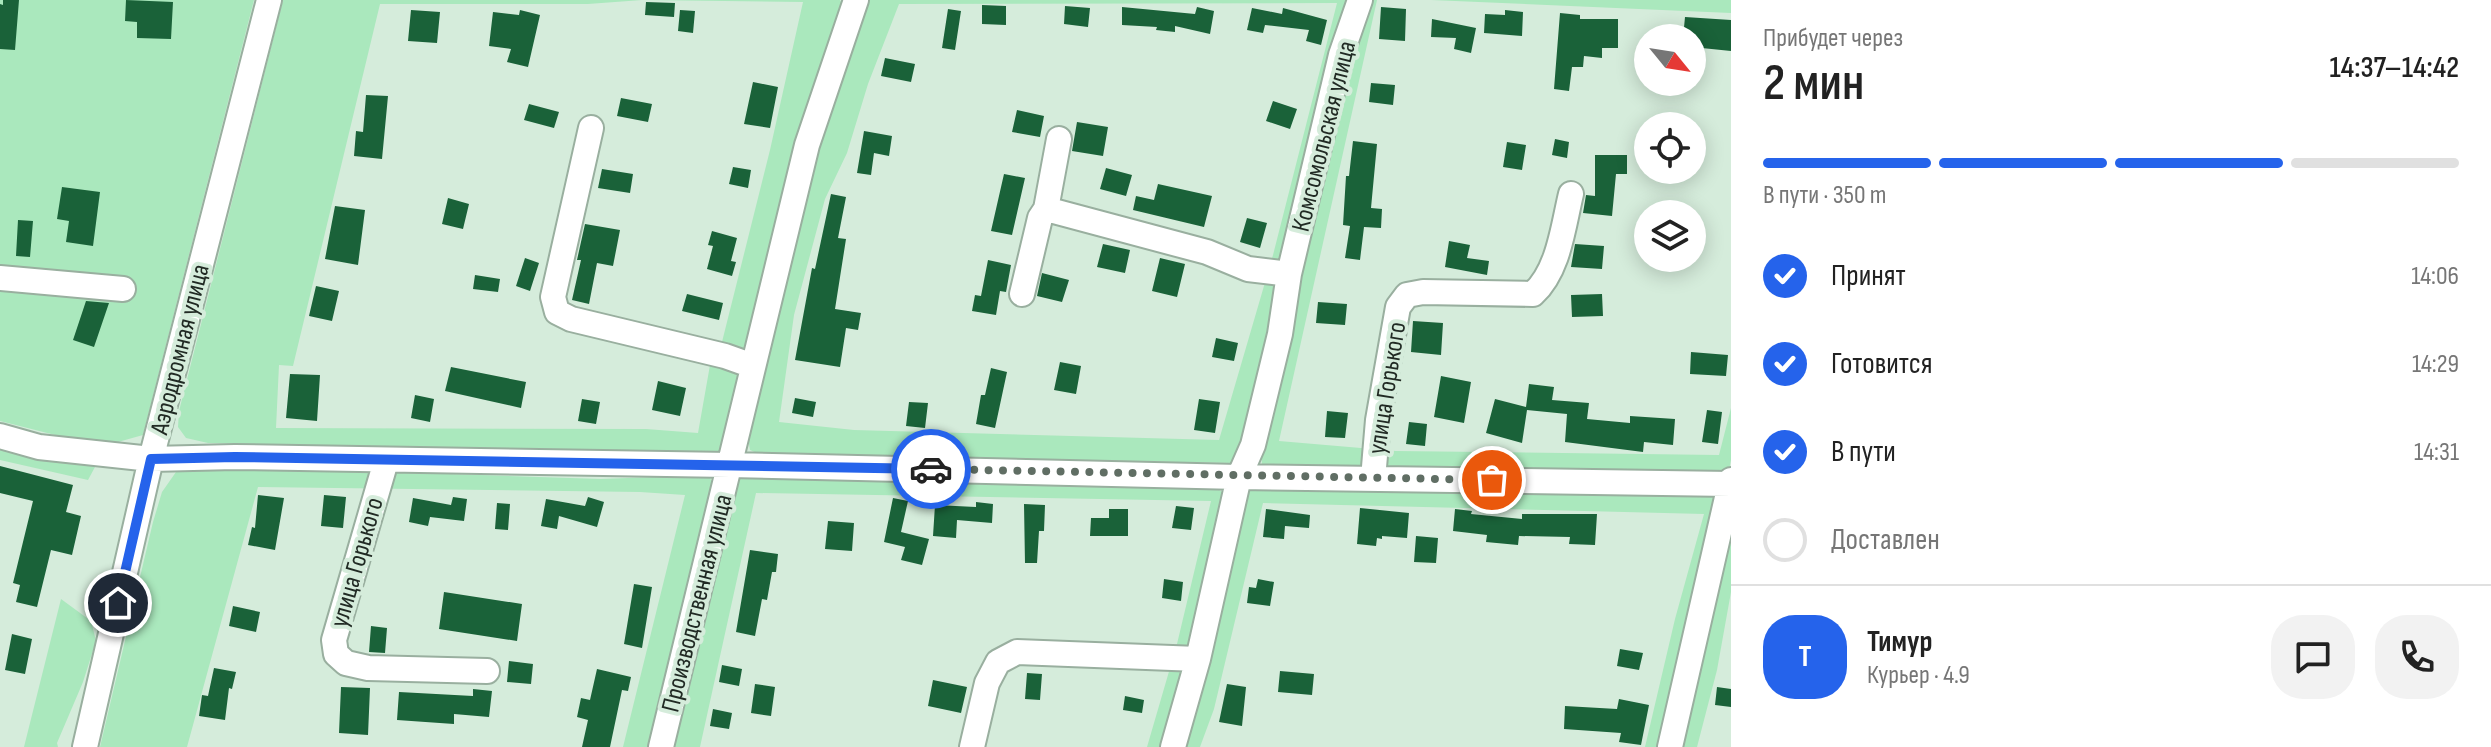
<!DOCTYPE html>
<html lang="ru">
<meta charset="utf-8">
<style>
body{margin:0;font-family:"Sofia Sans Condensed",sans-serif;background:#f2f2f2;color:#222;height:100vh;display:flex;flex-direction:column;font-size:30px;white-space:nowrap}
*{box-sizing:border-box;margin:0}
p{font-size:26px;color:#767676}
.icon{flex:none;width:44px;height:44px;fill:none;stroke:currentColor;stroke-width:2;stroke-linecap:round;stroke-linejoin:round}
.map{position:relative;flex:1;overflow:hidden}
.sheet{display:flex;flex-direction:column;background:#fff;width:760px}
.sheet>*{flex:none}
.needle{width:52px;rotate:120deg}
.fabs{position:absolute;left:1634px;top:24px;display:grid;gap:16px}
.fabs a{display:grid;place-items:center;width:72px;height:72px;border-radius:50%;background:#fff;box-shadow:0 4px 20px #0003;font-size:40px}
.pin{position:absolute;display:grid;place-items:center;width:68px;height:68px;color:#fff;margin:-34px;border:4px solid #fff;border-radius:50%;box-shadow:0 2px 8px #0007}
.courier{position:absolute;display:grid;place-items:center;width:80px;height:80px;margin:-40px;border:6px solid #2563eb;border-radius:50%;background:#fff;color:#222;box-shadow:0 2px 10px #0007}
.headline em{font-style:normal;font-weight:600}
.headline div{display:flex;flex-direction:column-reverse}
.headline{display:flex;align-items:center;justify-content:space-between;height:136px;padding:0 32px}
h1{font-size:52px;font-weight:600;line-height:60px}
.bar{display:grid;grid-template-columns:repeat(4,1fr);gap:12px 8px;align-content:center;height:96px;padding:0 32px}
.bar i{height:10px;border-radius:6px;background:#e0e0e0}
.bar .current{background:#2563eb}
.bar p{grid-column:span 4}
.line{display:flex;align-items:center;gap:20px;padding:0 32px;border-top:2px solid #e0e0e0}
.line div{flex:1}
.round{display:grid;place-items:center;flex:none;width:84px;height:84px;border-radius:32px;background:#f2f2f2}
ol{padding:0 32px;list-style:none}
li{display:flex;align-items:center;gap:24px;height:88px}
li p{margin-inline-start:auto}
li .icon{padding:8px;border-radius:50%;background:#2563eb;color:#fff;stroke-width:4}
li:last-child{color:#767676}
li i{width:44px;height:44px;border:4px solid #e0e0e0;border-radius:50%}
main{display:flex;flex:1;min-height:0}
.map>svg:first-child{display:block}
.green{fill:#aae8bd;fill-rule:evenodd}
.building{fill:#1a6239}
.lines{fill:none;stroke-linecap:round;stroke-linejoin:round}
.minor-casing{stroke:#99af9f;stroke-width:28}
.minor{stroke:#fff;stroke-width:24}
.done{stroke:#606e64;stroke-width:8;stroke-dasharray:0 14.4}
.route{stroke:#2563eb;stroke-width:10}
.labels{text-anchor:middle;stroke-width:8;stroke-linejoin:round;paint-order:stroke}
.street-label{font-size:26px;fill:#212a24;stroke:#d5ecdb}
</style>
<main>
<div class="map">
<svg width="1731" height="747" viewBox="0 0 1731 747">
<rect width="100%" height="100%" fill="#d5ecdb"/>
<path class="green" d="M0,0h254l-111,435 -25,7 -55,-5 -63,-16z
M283,0h359l-54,4h-208l-87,362 -14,-1 -3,63 370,1 52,4 12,-68 12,-23 48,-192 33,-148 -159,-2h196l2,4 -8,38 -110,408 -14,4 -502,-11 -22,-5 -8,-11 1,-16z
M866,0h481l-68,264 -6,54 -32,132 -9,13 -471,-8 -11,-5 -3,-18 36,-161 41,-142zM1337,3l-64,252 -54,185 -365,-10 -75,-8 15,-107 31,-116 22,-46 21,-69 31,-80z
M1366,0h11l-98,441 117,10 323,4 12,-47v52l-2,10 -8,5 -375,-5 -84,-5 -1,-16z
M1431,0h300v13z
M0,444l59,12 36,11 -7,13 -88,-20z
M210,466l391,13 107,-4 7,11 -63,261h-29l62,-252 -45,-3 -382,-5 -71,260h-87l53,-225 9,-30 14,-20z
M740,476l472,9 13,9 -60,253h-18l30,-103 34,-143 -455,-8 -56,254h-31l63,-264z
M1266,486l451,10 -55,251h-17l30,-128 29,-105 -441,-11 -49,206 -14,38h-21l68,-257z
M1731,517v75l-14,78 -20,77h-19z
M61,599l30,22 5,20 -13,41 -26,61 1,4h-34z"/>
<path class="building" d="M3,0h16l-4,50 -15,-1v-45l3,1z
M126,0l47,2 -2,37 -34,-1v-16l-12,-1z
M646,2l29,1 -1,14 -29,-2z
M982,5l24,1v19l-24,-1z
M1065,6l25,2 -2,19 -24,-3z
M1122,7l73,7 2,-7 17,4 -4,23 -35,-8v6l-19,-2 1,-3 -35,-2z
M1381,7l25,2 -1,32 -26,-2z
M1252,8l30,6 1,-6 44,12 -6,25 -15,-4 3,-11 -44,-5 -2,8 -16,-3z
M948,9l13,2 -6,39 -13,-2z
M411,10l29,2 -3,31 -29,-2z
M520,10l20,5 -12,52 -21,-5 4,-13 -22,-3 4,-34 26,3z
M680,10l15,1 -2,22 -15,-2z
M1505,10l18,2 -1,24 -38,-3 1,-19 20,1z
M1560,13l20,2v4h38v29h-16v10l-18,-2 -1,11h-11l-3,24 -15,-2z
M1685,17l46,3v31l-39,-4v-9h-9z
M1432,19l44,9 -5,25 -17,-4 2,-11 -25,-1z
M885,58l30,6 -4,18 -30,-6z
M753,82l25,5 -8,41 -26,-4z
M1371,83l24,2 -2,20 -24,-3z
M366,95l22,1 -6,63 -28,-3 2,-25 7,1z
M621,98l31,6 -4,18 -31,-6z
M1273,101l24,8 -7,20 -24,-8z
M529,104l30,8 -5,16 -30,-8z
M1017,110l27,6 -4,21 -28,-5z
M1077,122l31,5 -5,29 -31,-5z
M864,131l28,5 -3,20 -15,-3 -3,22 -14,-2z
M1555,139l14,3 -2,16 -15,-3z
M1353,141l24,3 -6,64 11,1 -1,19 -17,-1 -4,33 -15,-2 5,-32 -7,-1 3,-49h3z
M1507,142l19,3 -4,25 -19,-3z
M1595,155h32v19h-11l-4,42 -29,-3 3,-18 9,1z
M733,167l18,3 -3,18 -19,-4z
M1106,168l26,7 -6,21 -26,-7z
M602,169l31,5 -3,19 -32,-5z
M1004,174l21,4 -13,57 -21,-4z
M1158,184l54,12 -8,31 -71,-17 3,-14 18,4z
M62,187l38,5 -7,54 -27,-4 3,-21 -12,-2z
M831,194l15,3 -8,41 8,1 -11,70 26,4 -3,17 -12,-2 -6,39 -45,-7 17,-92 3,1z
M448,198l21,6 -6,25 -21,-5z
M335,206l30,4 -7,55 -33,-6z
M1247,218l20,5 -7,25 -20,-6z
M18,220l15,1 -3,36 -14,-1z
M585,224l35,6 -7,36 -16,-3 -8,41 -17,-4 9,-40h-4z
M712,231l25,7 -6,23 5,1 -4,14 -25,-7 6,-23 -5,-1z
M1449,241l21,4 -3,13 22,3 -2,14 -42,-8z
M1103,244l27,6 -5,23 -28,-6z
M1575,244l29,2 -2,23 -31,-2z
M525,258l14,5 -9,28 -14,-5z
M1160,258l25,6 -8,33 -25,-6z
M988,260l23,5 -5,27 -6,-1 -4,24 -24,-4 3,-16 6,1z
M1042,273l27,7 -7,22 -25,-6z
M475,275l25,4 -2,13 -25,-3z
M316,286l23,5 -7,30 -23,-5z
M687,294l36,9 -4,17 -37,-9z
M1602,294l1,22 -31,1 -1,-22z
M86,301l23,2 -15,44 -21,-7z
M1318,302l29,2 -2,21 -29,-2z
M1413,321l30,2 -2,32 -30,-3z
M1216,338l22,5 -4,18 -22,-4z
M1691,352l37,3 -2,21 -36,-2z
M1060,362l21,4 -5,28 -22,-4z
M451,367l75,15 -5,26 -76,-17z
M991,368l16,4 -12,56 -19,-4 5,-29h4z
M290,374l30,1 -3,46 -31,-3z
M1441,376l30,6 -7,41 -30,-6z
M658,381l28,7 -6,28 -28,-6z
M1529,384l25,3 -2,13 37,3 -2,16 43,4v-7l45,3 -2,26 -29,-3 -1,10 -78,-10 2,-28 -40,-4 -5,33 -36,-10 9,-34 31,8z
M415,395l19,4 -4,23 -19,-4z
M795,398l21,4 -3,15 -21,-4z
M582,399l18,3 -4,22 -18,-3z
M1199,399l21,3 -5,31 -21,-3z
M909,402l19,1 -3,25 -19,-2z
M1707,410l15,2 -4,32 -16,-2z
M1327,411l21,2 -3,25 -20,-1z
M1409,422l18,2 -2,22 -19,-2z
M0,466l73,19 -7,27 15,4 -9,39 -21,-5 -14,57 -21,-5 4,-17 -7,-2 20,-82 -33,-8z
M258,495l26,3 -9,52 -27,-5 4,-18 3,1z
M324,495l22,2 -3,31 -22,-2z
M453,497l14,2 -3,22 -34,-4 -2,9 -19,-4 4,-24 38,7z
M588,497l16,5 -7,25 -38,-11 -2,13 -16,-3 5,-27 39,7z
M893,498l15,3 -7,31 28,7 -7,26 -21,-5 4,-13 -21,-5z
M976,502l17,2 -1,19 -35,-3 -1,18 -23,-2 2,-31 41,2z
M497,503l13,1 -2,26 -13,-1z
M1024,504l21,1 -1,26h-5l-2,32h-12z
M1176,506l18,2 -3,22 -19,-2z
M1360,508l49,5 -2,25 -25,-2v3l-5,-1 -1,8 -19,-2z
M1109,509h19v27h-38l1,-18h18z
M1266,509l44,6 -1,13 -24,-2 -1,13 -21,-2z
M1455,509l17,2 -1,3 51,5v-5h75l-2,31 -26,-1 1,-7 -51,-1 -1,9 -32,-3 1,-7 -34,-4z
M828,521l26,2 -2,28 -27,-2z
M1416,536l22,2 -2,25 -22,-1z
M750,550l28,4 -2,18h-4l-5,28 -5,-1 -7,37 -19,-4z
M1164,579l19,3 -2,19 -19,-3z
M1258,579l16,3 -4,24 -23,-3 2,-16 7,1z
M634,584l18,3 -10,61 -18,-4z
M444,592l78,12 -5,37 -78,-12z
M233,606l27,6 -4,20 -27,-6z
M371,626l16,2 -2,25 -16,-1z
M12,634l20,5 -7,35 -20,-4z
M1620,649l23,4 -4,17 -22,-4z
M509,661l24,3 -2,20 -24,-2z
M722,665l20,4 -3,17 -20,-4z
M214,668l22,4 -4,17 -3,-1 -4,32 -26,-4 3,-21 6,1z
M597,669l34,8 -3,14 -6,-1 -12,57h-28l6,-27 -11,-3 4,-19 9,2z
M1280,671l34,3 -2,21 -34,-3z
M1027,673l15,1 -2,26 -15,-1z
M933,680l34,7 -6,26 -33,-7z
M755,684l20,3 -4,29 -20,-3z
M1227,684l19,3 -4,39 -23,-4z
M341,687l29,1 -2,47 -29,-2z
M1717,687l14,2v18l-16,-2z
M473,689l19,2 -3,26 -35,-3v10l-57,-4 2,-28 74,4z
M1125,696l19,4 -2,13 -19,-3z
M1619,699l30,6 -8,40 -22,-3 2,-9 -57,-4 1,-23 52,3z
M713,709l19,4 -3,16 -19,-3z"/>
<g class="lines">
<g class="minor-casing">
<path id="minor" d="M591,128l-38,169 4,15 14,7 154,37 28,10
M1046,209l161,43 41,17 41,5
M0,278l123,11
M1022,294l18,-76 6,-9 13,-70
M0,436l39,11 112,12 84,-2 495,8 509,12 492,7
M386,461l-52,179 2,14 10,9 22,5 119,3
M1373,479l5,-59 20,-113 9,-12 16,-3 110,2c26,-24 30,-67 38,-100
M85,747l66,-288 118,-459
M661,747l146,-602 49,-145
M972,747l15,-64 11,-21 19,-10 181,7
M1173,747l25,-88 41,-182 14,-32 27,-111 9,-60 52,-219 19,-55
M1670,747l61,-267"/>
</g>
<use href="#minor" class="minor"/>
</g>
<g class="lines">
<path class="done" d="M931,469l561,11"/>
<path class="route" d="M118,603l33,-144 84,-2 696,12"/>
</g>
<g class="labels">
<g class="street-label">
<text transform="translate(1323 136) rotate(-76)" y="9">Комсомольская улица</text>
<text transform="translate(179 349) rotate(-76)" y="9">Аэродромная улица</text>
<text transform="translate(1386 388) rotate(-81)" y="9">улица Горького</text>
<text transform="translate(356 562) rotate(-74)" y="9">улица Горького</text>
<text transform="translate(696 603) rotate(-76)" y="9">Производственная улица</text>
</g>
</g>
</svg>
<div class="fabs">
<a><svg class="needle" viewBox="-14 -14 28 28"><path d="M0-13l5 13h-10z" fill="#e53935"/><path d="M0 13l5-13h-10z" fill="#767676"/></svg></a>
<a><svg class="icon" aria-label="locate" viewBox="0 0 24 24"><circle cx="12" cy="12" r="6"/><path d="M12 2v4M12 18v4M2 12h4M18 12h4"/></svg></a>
<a><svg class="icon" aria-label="layers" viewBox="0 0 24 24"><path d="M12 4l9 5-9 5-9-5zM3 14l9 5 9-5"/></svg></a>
</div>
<div class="pin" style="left:1492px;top:480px;background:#ea580c"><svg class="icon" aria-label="bag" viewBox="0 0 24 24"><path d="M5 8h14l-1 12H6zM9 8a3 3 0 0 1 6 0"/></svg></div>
<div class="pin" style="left:118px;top:603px;background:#1f2937"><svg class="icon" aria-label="home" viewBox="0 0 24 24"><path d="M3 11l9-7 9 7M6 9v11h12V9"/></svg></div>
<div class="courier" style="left:931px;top:469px"><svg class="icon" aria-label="car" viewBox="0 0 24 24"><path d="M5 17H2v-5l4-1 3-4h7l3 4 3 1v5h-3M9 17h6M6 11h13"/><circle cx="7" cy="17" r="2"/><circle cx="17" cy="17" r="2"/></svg></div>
</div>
<section class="sheet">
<div class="headline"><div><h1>2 мин</h1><p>Прибудет через</p></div><em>14:37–14:42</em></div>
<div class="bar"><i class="current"></i><i class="current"></i><i class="current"></i><i></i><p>В пути · 350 m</p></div>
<ol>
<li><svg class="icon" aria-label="check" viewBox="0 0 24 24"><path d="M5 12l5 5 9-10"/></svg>Принят<p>14:06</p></li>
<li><svg class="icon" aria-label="check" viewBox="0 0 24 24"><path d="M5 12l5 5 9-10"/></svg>Готовится<p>14:29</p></li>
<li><svg class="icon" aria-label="check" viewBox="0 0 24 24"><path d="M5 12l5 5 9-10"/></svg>В пути<p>14:31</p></li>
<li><i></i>Доставлен</li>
</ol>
<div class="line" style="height:144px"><b class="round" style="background:#2563eb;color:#fff">Т</b><div><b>Тимур</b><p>Курьер · 4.9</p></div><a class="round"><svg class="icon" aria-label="chat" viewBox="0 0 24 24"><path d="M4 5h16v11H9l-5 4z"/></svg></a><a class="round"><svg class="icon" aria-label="phone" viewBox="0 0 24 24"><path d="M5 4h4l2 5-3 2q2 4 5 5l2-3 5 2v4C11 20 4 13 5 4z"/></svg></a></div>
</section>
</main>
